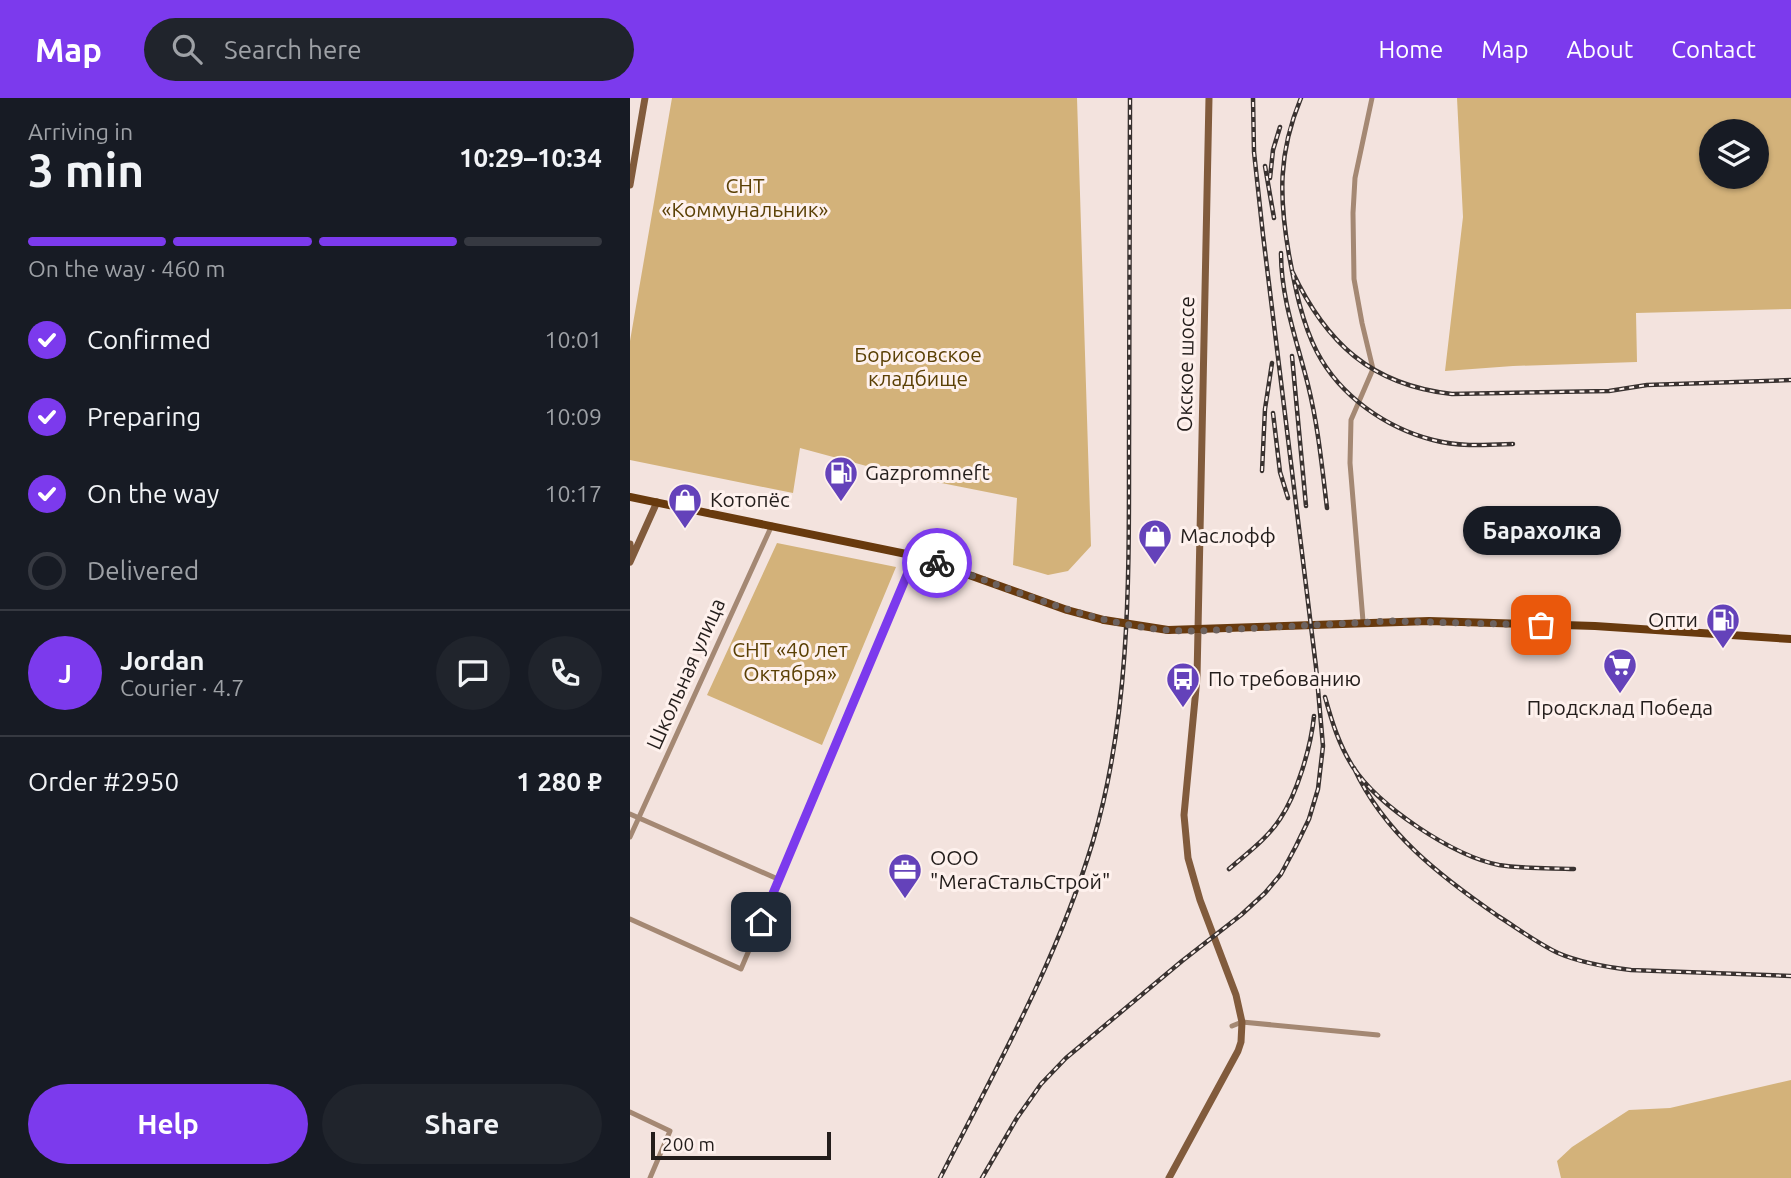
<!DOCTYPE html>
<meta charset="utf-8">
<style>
body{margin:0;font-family:Ubuntu,sans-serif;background:#20242c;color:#f1f3f6;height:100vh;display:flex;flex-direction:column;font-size:26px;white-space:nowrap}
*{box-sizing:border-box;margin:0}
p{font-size:23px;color:#9ea1a6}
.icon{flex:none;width:38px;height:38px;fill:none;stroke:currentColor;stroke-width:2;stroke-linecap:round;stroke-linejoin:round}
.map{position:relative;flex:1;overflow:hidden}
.sheet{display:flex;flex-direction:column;background:#171b24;width:630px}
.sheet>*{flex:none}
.buttons{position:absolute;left:1069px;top:21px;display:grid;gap:14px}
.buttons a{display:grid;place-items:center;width:70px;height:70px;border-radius:50%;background:#171b24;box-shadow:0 2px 5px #0004;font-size:35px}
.scale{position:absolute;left:21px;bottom:18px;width:180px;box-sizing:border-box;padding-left:7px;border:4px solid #231d1b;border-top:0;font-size:19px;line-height:24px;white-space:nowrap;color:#231d1b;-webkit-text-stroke:5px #fef1ed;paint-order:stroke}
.pin{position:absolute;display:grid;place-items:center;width:60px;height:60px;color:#fff;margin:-30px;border-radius:14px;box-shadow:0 4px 10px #0006}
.courier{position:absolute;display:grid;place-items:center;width:70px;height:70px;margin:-35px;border:5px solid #7c3aed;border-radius:50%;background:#fff;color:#222;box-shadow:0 2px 9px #0007}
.bubble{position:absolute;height:49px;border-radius:24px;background:#171b24;box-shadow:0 2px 5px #0004;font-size:23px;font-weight:600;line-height:49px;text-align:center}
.head em{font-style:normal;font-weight:600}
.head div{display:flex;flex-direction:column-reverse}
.head{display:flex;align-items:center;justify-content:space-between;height:119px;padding:0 28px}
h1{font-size:46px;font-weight:600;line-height:52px}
.bar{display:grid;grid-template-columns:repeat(4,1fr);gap:10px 7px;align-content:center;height:84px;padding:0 28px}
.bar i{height:9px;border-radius:5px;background:#363941}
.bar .selected{background:#7c3aed}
.bar p{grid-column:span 4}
.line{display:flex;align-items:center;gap:18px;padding:0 28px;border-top:2px solid #363941}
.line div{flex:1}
.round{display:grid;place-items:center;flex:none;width:74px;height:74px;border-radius:37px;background:#20242c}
ol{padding:0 28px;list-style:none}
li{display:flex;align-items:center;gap:21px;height:77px}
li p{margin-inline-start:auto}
li .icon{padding:7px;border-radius:50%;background:#7c3aed;color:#fff;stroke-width:4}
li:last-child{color:#9ea1a6}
li i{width:38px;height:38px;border:4px solid #363941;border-radius:50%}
.action{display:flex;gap:14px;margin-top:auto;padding:14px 28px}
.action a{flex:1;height:80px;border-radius:42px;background:#7c3aed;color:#fff;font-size:28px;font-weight:600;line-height:80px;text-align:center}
.action a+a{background:#20242c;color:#f1f3f6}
header{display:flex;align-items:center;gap:42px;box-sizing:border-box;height:98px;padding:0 35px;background:#7c3aed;color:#fff}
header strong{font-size:33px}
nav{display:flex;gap:38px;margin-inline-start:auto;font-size:24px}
.search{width:490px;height:63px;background:#20242c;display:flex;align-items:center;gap:18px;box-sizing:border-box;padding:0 24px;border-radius:38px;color:#9ea1a6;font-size:26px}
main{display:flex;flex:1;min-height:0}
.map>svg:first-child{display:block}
.green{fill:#d3b27a;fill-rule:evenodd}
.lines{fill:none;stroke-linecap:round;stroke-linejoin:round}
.street{stroke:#a48873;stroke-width:5}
.secondary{stroke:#815b3c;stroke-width:7}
.primary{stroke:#683a0e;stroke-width:8}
.rail-casing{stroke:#393230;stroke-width:4.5}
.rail{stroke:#fef1ed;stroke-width:2;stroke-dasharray:5;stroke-linecap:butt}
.primary-bridge{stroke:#683a0e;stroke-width:8}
.done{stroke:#6c625f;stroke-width:7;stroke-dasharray:0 12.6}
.route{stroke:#7c3aed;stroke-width:9}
.labels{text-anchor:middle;stroke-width:6;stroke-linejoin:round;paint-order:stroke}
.park-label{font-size:21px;fill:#5b4005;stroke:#fef1ed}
.street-label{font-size:21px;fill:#231d1b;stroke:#fef1ed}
.poi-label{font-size:21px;fill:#231d1b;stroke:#fef1ed;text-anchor:start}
</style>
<header>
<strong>Map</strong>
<div class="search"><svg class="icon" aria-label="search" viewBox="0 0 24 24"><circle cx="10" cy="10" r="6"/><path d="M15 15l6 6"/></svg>Search here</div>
<nav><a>Home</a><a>Map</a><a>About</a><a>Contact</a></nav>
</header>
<main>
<section class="sheet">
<div class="head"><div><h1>3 min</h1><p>Arriving in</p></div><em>10:29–10:34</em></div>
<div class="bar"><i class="selected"></i><i class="selected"></i><i class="selected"></i><i></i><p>On the way · 460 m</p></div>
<ol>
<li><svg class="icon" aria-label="check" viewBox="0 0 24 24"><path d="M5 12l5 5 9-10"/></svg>Confirmed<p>10:01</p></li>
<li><svg class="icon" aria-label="check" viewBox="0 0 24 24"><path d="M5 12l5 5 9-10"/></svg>Preparing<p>10:09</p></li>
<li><svg class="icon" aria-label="check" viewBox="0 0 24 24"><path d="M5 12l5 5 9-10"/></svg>On the way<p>10:17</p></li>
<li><i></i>Delivered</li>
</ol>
<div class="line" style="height:126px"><b class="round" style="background:#7c3aed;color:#fff">J</b><div><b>Jordan</b><p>Courier · 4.7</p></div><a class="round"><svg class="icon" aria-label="chat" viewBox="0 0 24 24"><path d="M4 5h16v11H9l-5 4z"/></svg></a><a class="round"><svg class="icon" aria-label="phone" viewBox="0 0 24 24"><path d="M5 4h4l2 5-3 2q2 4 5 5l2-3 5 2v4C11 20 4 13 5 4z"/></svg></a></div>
<div class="line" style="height:91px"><div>Order #2950</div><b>1 280 ₽</b></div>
<div class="action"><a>Help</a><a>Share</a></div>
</section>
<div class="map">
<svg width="1161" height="1080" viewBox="0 0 1161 1080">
<rect width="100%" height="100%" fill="#f3e3de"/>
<path class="green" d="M42,0h405l14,448 -23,25 -20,4 -35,-10 4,-67 -121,-24 -96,-26 -7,45 -163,-33v-119z
M827,0h334v211l-155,4 1,49 -124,4 -68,5 18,-154zM1082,33h45v46h-45z
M147,445l119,24 -74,178 -115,-50z
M1161,982v98h-230l-4,-17 15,-14 57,-37 41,-2z"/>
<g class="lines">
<path class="street" d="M733,523l-13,-158 1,-43 22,-51 -11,-46 -8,-44 -1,-66 2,-35 17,-80
M0,716l150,66
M0,739l142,-312
M0,821l111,50 175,-413
M602,928l10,-4 136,13
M0,1014l40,19 -20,47"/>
<path class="secondary" d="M0,87l15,-87
M0,446l1,14
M0,464l27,-60
M539,1080l69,-127 3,-9 1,-20 -6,-27 -36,-95 -12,-42 -4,-43 13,-137 12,-580"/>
<path class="primary" d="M0,399l286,59 151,54 37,10
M538,532l261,-9 166,5 196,13"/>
<g class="rail-casing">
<path id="rail" d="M671,0c-23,55 -22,99 -12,157 6,32 13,68 28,97 23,44 69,76 116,88 26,7 54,5 80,4
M635,68l9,52
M640,80l3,-28 7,-23
M651,155c0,46 16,88 27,132 10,40 14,82 19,123
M662,173c34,72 79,114 160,123l157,-3 38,-6 144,-5
M662,258l14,150
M643,315l7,59 8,26
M632,373l3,-62 7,-46
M695,599c7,25 14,48 28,70 25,39 100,89 146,98 24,4 51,3 75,4
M724,670c30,65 86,108 144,148 19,12 39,27 60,37 23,10 48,14 73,17l160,6
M599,771c17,-15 38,-30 51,-50 17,-25 31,-72 34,-103
M310,1080c56,-110 117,-217 153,-337 37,-125 36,-260 36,-389 0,-118 1,-236 1,-354
M352,1080l35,-60 24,-34 25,-26 116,-97 59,-46 24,-22 16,-19 15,-28 13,-27 9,-30 5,-43 -7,-79 -53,-432 -9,-83 -1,-54"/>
</g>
<use href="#rail" class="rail"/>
<path class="primary-bridge" d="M474,522l64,10"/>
</g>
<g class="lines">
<path class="done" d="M307,465c85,29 170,70 262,68l192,-10 150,4"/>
<path class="route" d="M131,824l154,-366 22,7"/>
</g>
<defs>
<g id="fuel-pin" transform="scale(1.75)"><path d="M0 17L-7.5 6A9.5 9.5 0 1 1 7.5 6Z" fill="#6442ba" stroke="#fef1ed"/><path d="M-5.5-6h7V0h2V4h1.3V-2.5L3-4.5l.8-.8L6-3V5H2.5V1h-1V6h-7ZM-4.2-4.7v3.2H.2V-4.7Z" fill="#fff"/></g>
<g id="shop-pin" transform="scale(1.75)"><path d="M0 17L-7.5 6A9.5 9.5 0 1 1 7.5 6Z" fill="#6442ba" stroke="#fef1ed"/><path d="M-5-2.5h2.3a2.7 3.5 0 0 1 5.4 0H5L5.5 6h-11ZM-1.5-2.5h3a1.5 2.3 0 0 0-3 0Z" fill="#fff"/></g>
<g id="supermarket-pin" transform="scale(1.75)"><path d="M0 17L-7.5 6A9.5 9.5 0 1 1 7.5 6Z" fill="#6442ba" stroke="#fef1ed"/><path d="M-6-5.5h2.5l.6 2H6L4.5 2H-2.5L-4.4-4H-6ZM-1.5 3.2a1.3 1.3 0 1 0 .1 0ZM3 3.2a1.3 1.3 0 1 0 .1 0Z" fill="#fff"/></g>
<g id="bus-pin" transform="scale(1.75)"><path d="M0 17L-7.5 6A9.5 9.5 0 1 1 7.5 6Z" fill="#6442ba" stroke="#fef1ed"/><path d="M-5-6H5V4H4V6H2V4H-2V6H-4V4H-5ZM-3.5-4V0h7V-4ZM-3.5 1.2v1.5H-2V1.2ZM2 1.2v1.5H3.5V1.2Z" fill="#fff"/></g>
<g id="office-pin" transform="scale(1.75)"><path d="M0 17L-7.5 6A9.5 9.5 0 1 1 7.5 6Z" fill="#6442ba" stroke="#fef1ed"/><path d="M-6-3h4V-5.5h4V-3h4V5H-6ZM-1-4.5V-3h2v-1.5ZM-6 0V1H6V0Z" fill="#fff"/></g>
</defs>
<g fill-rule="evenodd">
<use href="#fuel-pin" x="211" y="375"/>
<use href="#shop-pin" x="55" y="402"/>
<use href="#shop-pin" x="525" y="438"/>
<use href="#fuel-pin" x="1093" y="522"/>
<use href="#supermarket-pin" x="990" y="567"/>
<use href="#bus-pin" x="553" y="581"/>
<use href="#office-pin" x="275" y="772"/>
</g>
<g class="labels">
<g class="park-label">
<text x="115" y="95">СНТ<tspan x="115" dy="24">«Коммунальник»</tspan></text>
<text x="288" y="264">Борисовское<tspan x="288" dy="24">кладбище</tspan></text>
<text x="160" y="559">СНТ «40 лет<tspan x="160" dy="24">Октября»</tspan></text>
</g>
<g class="street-label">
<text transform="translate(556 266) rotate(-89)" y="7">Окское шоссе</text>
<text transform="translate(56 576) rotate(-66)" y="7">Школьная улица</text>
</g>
<g class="poi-label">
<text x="235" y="382">Gazpromneft</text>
<text x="80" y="409">Котопёс</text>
<text x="550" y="445">Маслофф</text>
<text x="1068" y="529" text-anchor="end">Опти</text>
<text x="578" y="588">По требованию</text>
<text x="990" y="617" text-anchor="middle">Продсклад Победа</text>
<text x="300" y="767">ООО<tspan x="300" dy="24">"МегаСтальСтрой"</tspan></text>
</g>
</g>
</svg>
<div class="buttons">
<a><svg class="icon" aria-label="layers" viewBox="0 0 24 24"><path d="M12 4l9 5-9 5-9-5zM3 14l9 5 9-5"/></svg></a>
</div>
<div class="scale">200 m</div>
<div class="pin" style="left:911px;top:527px;background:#ea580c"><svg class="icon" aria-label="bag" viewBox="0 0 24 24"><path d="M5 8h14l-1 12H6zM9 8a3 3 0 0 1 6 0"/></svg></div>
<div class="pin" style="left:131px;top:824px;background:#1f2937"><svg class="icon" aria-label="home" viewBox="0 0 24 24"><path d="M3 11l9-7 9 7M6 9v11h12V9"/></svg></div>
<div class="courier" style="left:307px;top:465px"><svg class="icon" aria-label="bike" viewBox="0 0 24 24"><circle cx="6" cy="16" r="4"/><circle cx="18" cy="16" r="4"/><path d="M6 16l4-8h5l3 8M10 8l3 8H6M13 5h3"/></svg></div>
<div class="bubble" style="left:833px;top:408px;width:158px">Барахолка</div>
</div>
</main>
